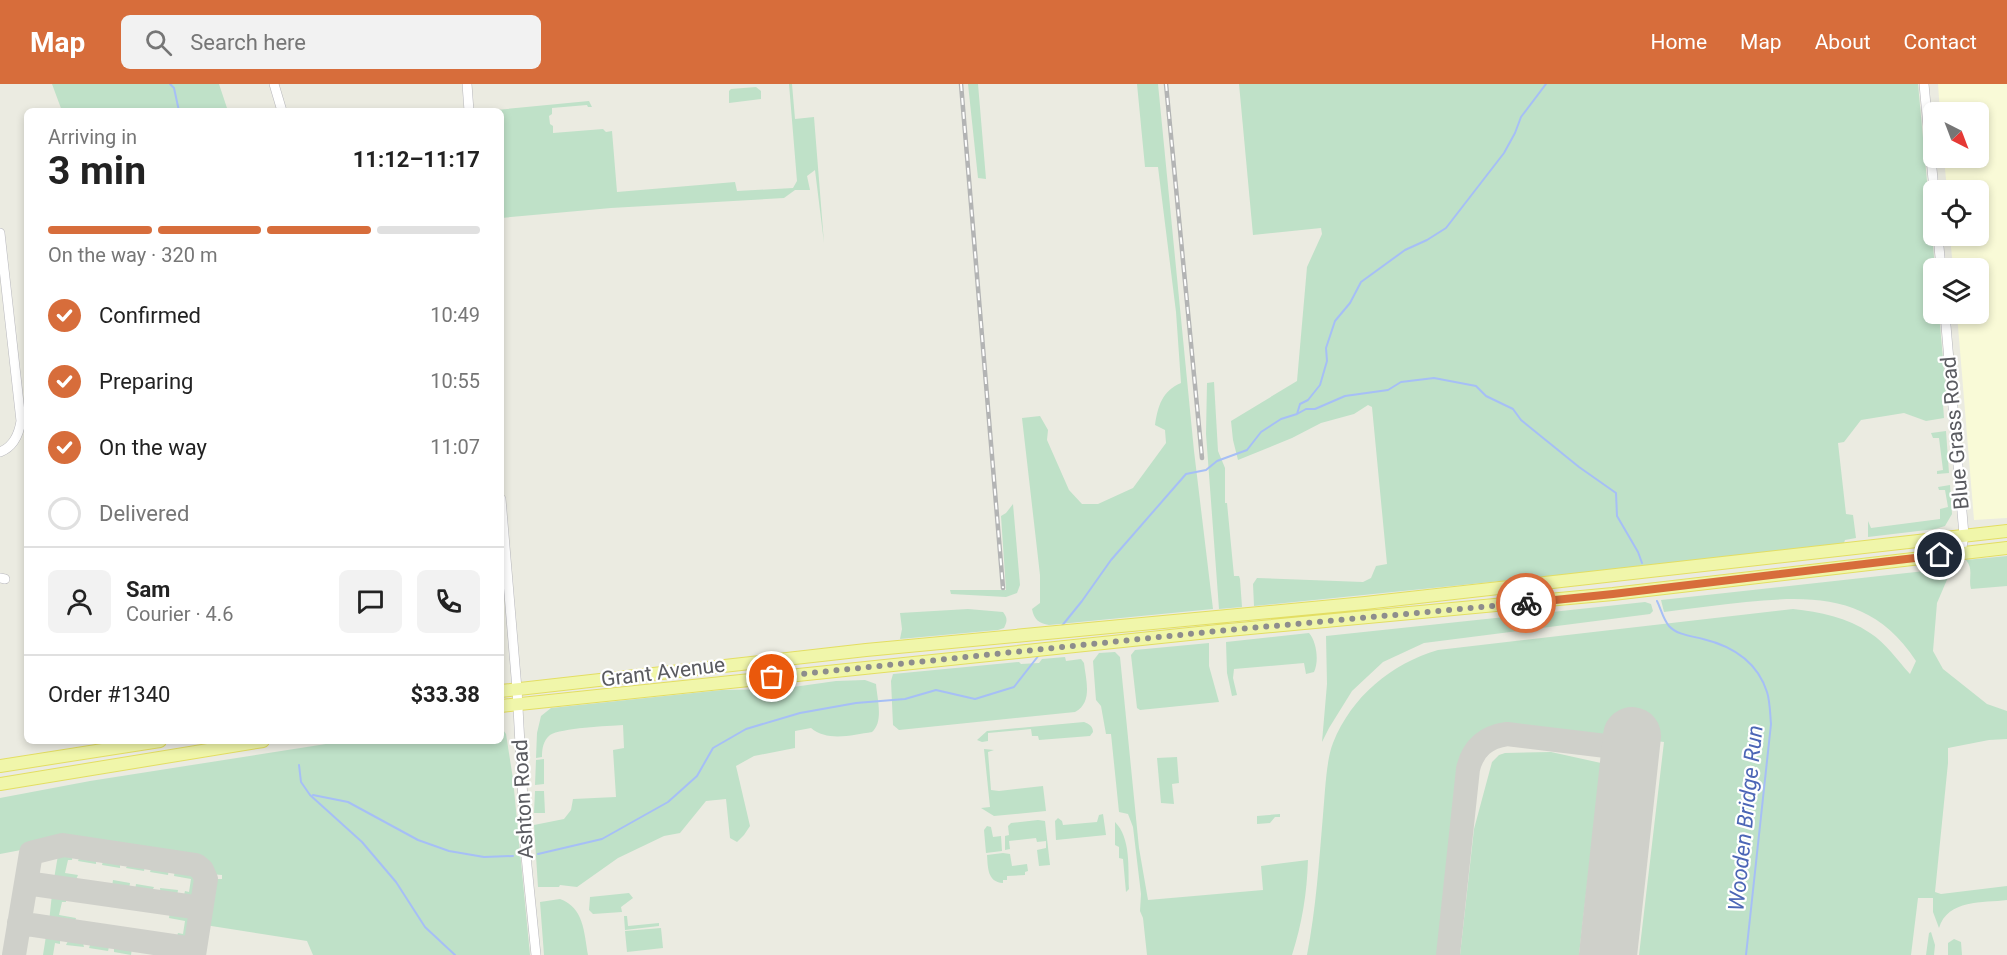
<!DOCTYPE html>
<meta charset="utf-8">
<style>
body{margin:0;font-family:Roboto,sans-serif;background:#f2f2f2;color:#222;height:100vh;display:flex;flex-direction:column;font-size:22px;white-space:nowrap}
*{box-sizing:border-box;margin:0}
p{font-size:20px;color:#767676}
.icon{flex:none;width:33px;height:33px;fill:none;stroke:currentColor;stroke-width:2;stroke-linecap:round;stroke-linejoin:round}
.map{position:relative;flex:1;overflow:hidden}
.details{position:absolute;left:24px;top:24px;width:480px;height:636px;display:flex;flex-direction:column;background:#fff;border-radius:9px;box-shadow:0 3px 9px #0003}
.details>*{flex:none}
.needle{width:39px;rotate:138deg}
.fabs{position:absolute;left:1923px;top:18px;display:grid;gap:12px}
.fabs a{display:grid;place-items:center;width:66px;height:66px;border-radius:9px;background:#fff;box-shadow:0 3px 9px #0003;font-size:30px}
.pin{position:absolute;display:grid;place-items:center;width:51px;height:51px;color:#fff;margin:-26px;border:3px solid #fff;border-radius:50%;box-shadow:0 2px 6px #0007}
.courier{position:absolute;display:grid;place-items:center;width:60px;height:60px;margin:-30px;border:4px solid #d76d3b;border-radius:50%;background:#fff;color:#222;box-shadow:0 2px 8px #0007}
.headline em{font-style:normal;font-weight:700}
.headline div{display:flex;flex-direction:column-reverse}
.headline{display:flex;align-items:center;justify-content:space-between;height:102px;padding:0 24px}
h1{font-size:39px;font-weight:700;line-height:45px}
.bar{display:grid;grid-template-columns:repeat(4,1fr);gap:9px 6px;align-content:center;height:72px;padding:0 24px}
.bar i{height:8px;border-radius:4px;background:#e0e0e0}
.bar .selected{background:#d76d3b}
.bar p{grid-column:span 4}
.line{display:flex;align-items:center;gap:15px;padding:0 24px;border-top:2px solid #e0e0e0}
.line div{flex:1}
.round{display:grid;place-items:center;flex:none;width:63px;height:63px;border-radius:9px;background:#f2f2f2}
ol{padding:0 24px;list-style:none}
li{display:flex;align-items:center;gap:18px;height:66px}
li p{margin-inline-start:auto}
li .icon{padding:6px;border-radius:50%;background:#d76d3b;color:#fff;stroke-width:4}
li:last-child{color:#767676}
li i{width:33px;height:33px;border:3px solid #e0e0e0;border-radius:50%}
header{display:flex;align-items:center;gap:36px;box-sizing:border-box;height:84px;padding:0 30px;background:#d76d3b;color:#fff}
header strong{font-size:28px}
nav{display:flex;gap:33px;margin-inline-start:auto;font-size:21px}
.search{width:420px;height:54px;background:#f2f2f2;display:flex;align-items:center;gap:15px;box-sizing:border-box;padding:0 21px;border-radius:9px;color:#767676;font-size:22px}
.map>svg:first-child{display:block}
.commercial{fill:#f9fad7}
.green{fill:#bfe1c8}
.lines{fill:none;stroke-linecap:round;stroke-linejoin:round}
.stream{stroke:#a6bff6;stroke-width:2}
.taxiway{stroke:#cfd0ca;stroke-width:24}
.runway{stroke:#cfd0ca;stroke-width:58}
.minor-casing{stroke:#b7b7bc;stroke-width:10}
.major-casing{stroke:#e3de62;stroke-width:14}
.minor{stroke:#fff;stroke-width:9}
.major{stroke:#f0f6aa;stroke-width:12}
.rail-casing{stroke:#b3b4b4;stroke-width:4.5}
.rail{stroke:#fff;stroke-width:2;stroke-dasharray:7;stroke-linecap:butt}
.done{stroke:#8d8d8d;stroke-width:6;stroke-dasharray:0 10.8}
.route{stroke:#d76d3b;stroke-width:8}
.labels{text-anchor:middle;stroke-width:4.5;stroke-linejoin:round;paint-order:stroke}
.street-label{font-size:21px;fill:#5a5b60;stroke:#fff}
.water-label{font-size:22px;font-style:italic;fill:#4c66b6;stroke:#fff}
</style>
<header>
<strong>Map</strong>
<div class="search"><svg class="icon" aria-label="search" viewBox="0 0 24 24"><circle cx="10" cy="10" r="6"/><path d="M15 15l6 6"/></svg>Search here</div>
<nav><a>Home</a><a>Map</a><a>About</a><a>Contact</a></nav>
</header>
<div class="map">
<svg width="2007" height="871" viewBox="0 0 2007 871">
<rect width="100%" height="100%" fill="#ebebe1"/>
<path class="commercial" d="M1938,0h69v434l-33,2 -17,-206h21v-46h-25l-3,-32h28v-46h-31l-3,-32h34v-46h-38z"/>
<path class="green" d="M52,0h167l9,27h-166z
M789,0h3l3,35 19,-2 10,126 -9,-73 -8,6 3,14h-15l-11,8 -173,10 -110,10v-107h-15l103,-10 3,6h-4l-1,-2 -35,3v6l-3,2 1,8 3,2v7l50,-4 3,3 6,-1 5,61 118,-10 2,9 56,-3 4,-7z
M968,0h10l8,95 -8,-1z
M1137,0h21l36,367 19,158 -164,16c-10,-2 -15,-5 -17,-16l8,-6v-28l-18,-157 18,-2 8,14 -1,10 22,50 13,14h16l35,-16 33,-45 -1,-13 -10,-5c3,-19 7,-34 26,-42l-5,-71 -18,-145h-13z
M1239,0h679l17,184h-1v46h5l8,90h-4l1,14 -18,3 -22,-8 -43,7 -17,22 -6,1 8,71 7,1 3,23 -11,2 -1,3 -195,23 -395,40 -1,-22 4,-6 106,4 8,-4 5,-12 11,-2 -15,-157 -4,-2 -14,9 -33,9 -29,15 -54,22 -5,-20 -2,-19 66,-40 10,-114 15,-33 -1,-6 -68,7z
M756,3l5,4v8l-32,4v-12l2,-2z
M1214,298l4,69 7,17v35h2l7,73h5l1,3 2,28 -23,2 -13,-175 1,-51z
M1946,347l3,42 -12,1v-3l6,-1 -4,-32h-6l-2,-5z
M1950,401l2,29 -7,12 -10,3 -67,8v-16l3,7 69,-9v-10l8,-2 -3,-17h-6l-1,-3z
M1013,420l7,81 -3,8 -11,4 -55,-3 -1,-4h56l-5,-74 5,-3z
M2007,472v30l-36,3c-3,-10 3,-20 -5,-29z
M1952,484l-15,35 -4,48 10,18 44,35 20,7v28l-18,1 -41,8v15l-13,129 6,2 66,-8v14c-24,3 -59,-1 -68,28l-6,-16v-14h-15l-7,57h-272l25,-213 -147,-18c-32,2 -49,13 -57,45l-21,186h-132c9,-46 12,-93 16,-140 2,-20 3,-55 10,-72 19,-47 58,-79 105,-93l355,-41c27,3 54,8 77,24 16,10 27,27 40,41l6,-13c-43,-65 -99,-66 -170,-59 -27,3 -54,6 -82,10l-3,-12z
M1645,518l6,2 2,7 -3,3 -226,29 -41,19 -31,29 -23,37 -7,14 5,-58 -1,-48z
M968,525l35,3c5,6 4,10 1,16l-6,2 -98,9 2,-10 -2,-16z
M1309,549c8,9 10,29 5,39l-8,2 -2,-11 -70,6 -1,9 4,17 -5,1 -5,-23 -1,-31z
M1209,559v23l10,36 -79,8 -3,-2 -6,-53 4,-5z
M1115,568l5,5 19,191 9,52 115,-10 -2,-24 47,-6c-1,33 -6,64 -16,95h-145l-4,-37 -3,-7 1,-17 -8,-67 -5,-13 -9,-2 -8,-78h-5l-5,-28 -5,-6 -3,-39 6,-8z
M1065,573l1,4 15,-2 3,4c2,18 9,39 -9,49l-176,18 -6,-5 -2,-44 2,-7 126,-12 2,2 18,-1 3,-4z
M865,596l11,4c1,14 8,38 -4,48 -19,3 -45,10 -61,-4l-16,3v17l-41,8 -18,10 14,60 -6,9 -7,7 -7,-4 -4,-39 -20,2 -26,32 -16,3 -46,22 -41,29 -17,-2 -1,2h-21l-4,-62 30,-6 7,-9 2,-11 43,-2 -3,-47 11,-2 -1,-23c-15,1 -62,3 -73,10 -7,6 -8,14 -8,22l-6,1 1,-25 4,-17 10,-8 171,-18 57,-1 57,-8z
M1084,638c5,2 9,4 9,10l-3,4 -51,4 -1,-4h-6l-1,-7 -43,4v8l-6,1 -5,-2 10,-9z
M501,643l5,7 7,45 17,176h-217l-6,-14 -102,-16 6,-46h11v-4l-12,-1 -4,-8 -7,-6 -113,-17 -23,-1 -63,12v-56l90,-17 255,-40h156z
M984,665l10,1 -6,2 3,38 8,1 44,-5 3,25 -52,5 -13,-8 9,-1z
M1551,668l50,11 -22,192h-119l14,-126 18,-67 7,-7 6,-2z
M1177,673l2,26 -7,1 2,20 -13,-1 -4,-45z
M544,675v25l-9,1 1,-25z
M535,707h9l1,22h-11z
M1103,730l3,21 -50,5 -1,-19 3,-3 4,3 1,4 34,-3 2,-7z
M1280,730v3h-5l-5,6 -13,1v-8z
M1038,736l7,1 5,44 -11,1 -2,-16 9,-2v-7l-9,1 -1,-4 -27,3 1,8 -5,1v-14l4,-1 -1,-9 3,-3z
M1115,738c16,16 13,46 14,67l-3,3 -3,-33 -4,-1v-11l-4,-2z
M987,742l4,1 2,10 8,-1 1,15 -16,2 -2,-23z
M69,767l4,1 -1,8h-4l-3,13 13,2 -4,9 -17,-3 -3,-2 4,-24z
M81,769l15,3v8l-18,-3z
M1003,769l7,1 2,12 15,-2 1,7 -3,1v3l-18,1v4h-4v3c-16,-1 -15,-16 -16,-28z
M108,772l12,3v9l-18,-3 2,-7z
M130,776l13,2 2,3 -1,6 -18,-3z
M153,779l12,2 4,3 -1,7 -18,-3z
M179,783l16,3 5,6c1,11 0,26 -14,25l-3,-2 2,-8 4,1 2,-13 -17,-3 1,-7z
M113,796l17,3 -1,6c-5,4 -13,2 -17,-2z
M136,800l18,3 -4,8 -13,-2 -2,-3z
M160,804l18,2 -1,6 -7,3 -9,-3z
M54,807l12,3v8h-4l-3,13 17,3 -2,7 -4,1 -21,-4 3,-28z
M629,809l4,5 -12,9 1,5 -29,2 -4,-4 1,-13z
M560,815c24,9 24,33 28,56h-44l-4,-53z
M174,825c21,4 23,7 18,29l-7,6 -9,-5 2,-6 5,1 2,-13 -16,-3 1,-7z
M624,832h3l1,10 31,-3v3l-34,4z
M661,844l2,20 -36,4 -2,-21z
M1931,848l4,13 -1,10h-8l3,-22z
M50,849l8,2 2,2v7l-5,-1 -2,12h-10l3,-19z
M70,853l12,2 2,8 -18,-2z
M1954,855l7,3 1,13h-14v-12z
M94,856l12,2 3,5 -1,4 -19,-3 2,-6z
M118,860l14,4 -1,7 -17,-3v-5z"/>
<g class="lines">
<path class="stream" d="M170,0l4,4 5,23
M1297,330l3,-10 8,-4 12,-15 7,-24 -1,-13 9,-27 15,-18 11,-21 44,-32 22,-10 19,-12 58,-75 11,-20 6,-16 25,-33
M1657,517c4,8 6,18 12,25 8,9 23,10 34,13 29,7 54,22 64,53 3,9 3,21 4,32l-25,231
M1061,543l21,-26 29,-41 75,-86 20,-4 11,-9 30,-11 14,-18 20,-13 16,-5 9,-5h9l30,-13 43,-6 13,-8 33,-4 42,8 10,10 27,13 8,11 58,47 37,26 1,23 21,36 4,11
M299,681l2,17 9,13 52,47 34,40 29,45 30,28
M313,711l35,7 70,38 31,11 35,6 29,-1
M538,770l64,-15 66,-37 29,-26 16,-28 33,-19 54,-16 56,-10 49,-4 31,-9 39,9 39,-12 25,-32"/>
<path class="taxiway" d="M26,799l175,25
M19,839l176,26
M14,871l17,-102 32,-8 133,20 6,5 4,9 -12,76
M1448,871l20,-186c5,-21 18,-32 39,-35l124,15"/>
<path class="runway" d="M1608,871l24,-219"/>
<g class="minor-casing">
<path id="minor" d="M274,0l8,27
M467,0l2,27
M1924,0l10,106
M0,149l21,188c-2,13 -8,26 -21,31
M1938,152l3,32
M1945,230l19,221 -3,18
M501,415l16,190 9,167 10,99
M0,494l5,1"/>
</g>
<g class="major-casing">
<path id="major" d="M501,607l365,-41 499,-47 642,-72
M501,622l717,-75 395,-37 394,-46
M0,682l160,-25
M0,700l263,-43"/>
</g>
<use href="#minor" class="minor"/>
<use href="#major" class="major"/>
<g class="rail-casing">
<path id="rail" d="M961,0l42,504
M1166,0l36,374"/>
</g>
<use href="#rail" class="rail"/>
</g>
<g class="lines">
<path class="done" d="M772,593l446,-46 308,-28"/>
<path class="route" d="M1526,519l87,-9 327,-39"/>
</g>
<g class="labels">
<g class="street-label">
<text transform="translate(1955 349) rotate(-95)" y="7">Blue Grass Road</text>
<text transform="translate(663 588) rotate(-7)" y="7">Grant Avenue</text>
<text transform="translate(523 715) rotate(-93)" y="7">Ashton Road</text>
</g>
<g class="water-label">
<text transform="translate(1745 734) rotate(-84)" y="8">Wooden Bridge Run</text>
</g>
</g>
</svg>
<div class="fabs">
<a><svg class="needle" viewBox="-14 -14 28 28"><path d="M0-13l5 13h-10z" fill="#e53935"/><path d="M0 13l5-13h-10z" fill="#767676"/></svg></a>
<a><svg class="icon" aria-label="locate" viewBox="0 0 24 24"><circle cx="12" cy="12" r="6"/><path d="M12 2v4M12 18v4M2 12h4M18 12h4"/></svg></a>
<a><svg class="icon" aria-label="layers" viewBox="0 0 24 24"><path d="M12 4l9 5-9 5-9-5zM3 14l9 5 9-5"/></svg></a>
</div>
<div class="pin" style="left:772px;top:593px;background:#ea580c"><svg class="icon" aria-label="bag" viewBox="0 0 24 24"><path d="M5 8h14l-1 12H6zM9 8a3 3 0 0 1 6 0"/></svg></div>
<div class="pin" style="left:1940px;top:471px;background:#1f2937"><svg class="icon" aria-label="home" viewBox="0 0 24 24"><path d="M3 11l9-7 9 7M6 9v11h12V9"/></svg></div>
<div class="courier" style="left:1526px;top:519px"><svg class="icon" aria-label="bike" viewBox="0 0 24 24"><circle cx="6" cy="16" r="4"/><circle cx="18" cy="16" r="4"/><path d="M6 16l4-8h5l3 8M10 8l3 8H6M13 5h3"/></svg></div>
<section class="details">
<div class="headline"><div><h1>3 min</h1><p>Arriving in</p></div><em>11:12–11:17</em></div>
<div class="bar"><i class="selected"></i><i class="selected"></i><i class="selected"></i><i></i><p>On the way · 320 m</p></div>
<ol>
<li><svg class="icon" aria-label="check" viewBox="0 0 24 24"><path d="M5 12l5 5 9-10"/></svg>Confirmed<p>10:49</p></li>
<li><svg class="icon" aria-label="check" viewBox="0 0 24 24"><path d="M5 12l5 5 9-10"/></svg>Preparing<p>10:55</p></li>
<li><svg class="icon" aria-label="check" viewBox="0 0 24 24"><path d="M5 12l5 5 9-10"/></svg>On the way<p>11:07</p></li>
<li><i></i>Delivered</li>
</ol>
<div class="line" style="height:108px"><a class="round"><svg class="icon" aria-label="person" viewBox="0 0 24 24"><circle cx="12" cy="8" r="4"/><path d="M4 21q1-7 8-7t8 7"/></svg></a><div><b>Sam</b><p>Courier · 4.6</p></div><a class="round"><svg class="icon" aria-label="chat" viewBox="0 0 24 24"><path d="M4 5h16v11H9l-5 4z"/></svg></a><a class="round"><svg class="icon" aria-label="phone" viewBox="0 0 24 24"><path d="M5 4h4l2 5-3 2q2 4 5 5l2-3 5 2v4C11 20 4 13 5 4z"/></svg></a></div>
<div class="line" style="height:78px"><div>Order #1340</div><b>$33.38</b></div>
</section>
</div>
